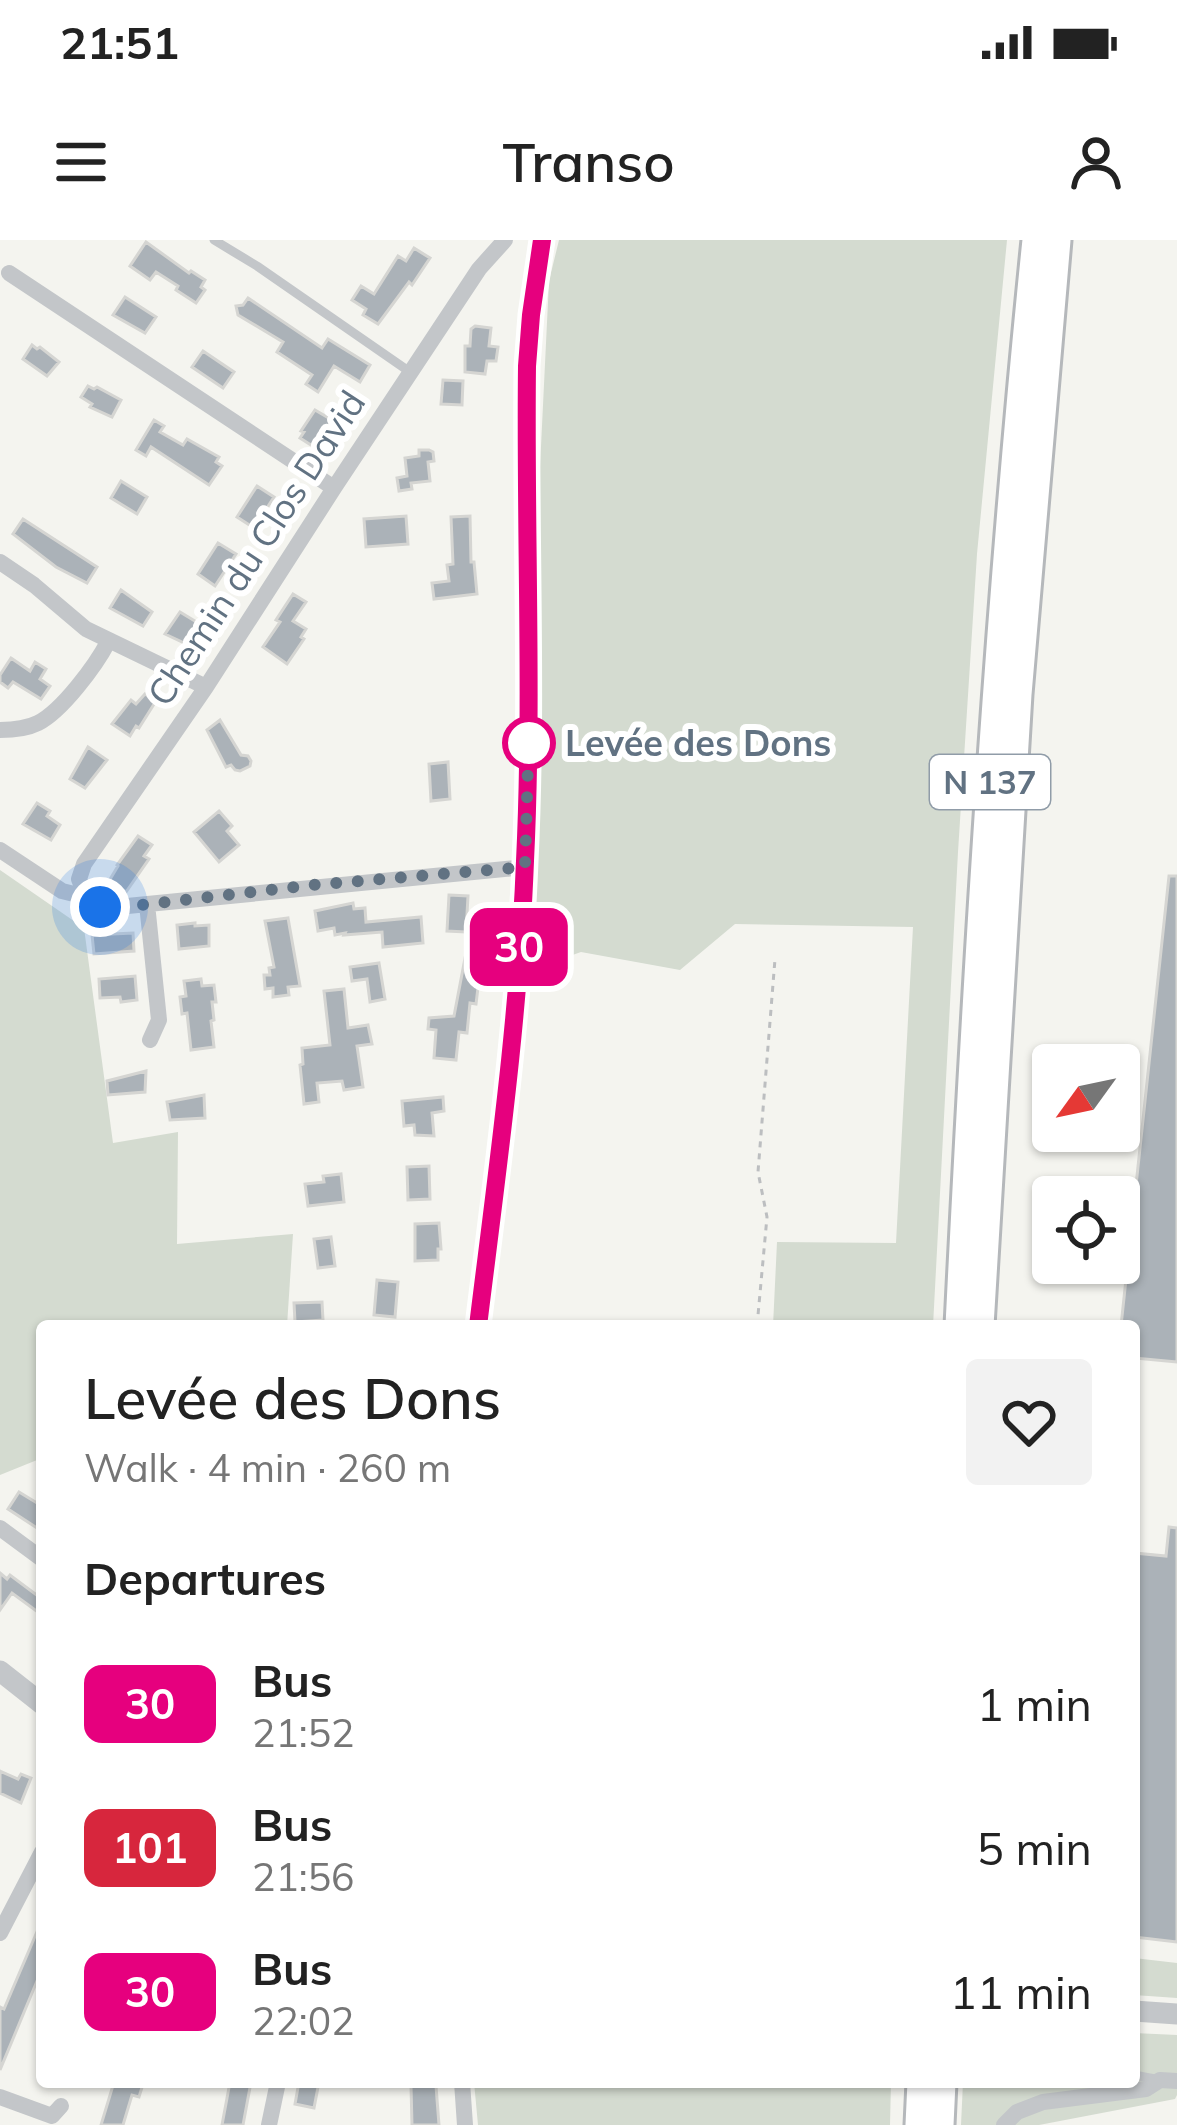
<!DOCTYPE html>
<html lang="en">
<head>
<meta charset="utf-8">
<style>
  :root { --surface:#fff; --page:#f2f2f2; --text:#222; --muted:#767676 }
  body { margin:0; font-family:Mulish,sans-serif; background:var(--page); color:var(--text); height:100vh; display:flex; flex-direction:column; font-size:45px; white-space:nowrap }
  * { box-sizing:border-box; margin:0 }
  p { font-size:39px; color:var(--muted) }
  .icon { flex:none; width:66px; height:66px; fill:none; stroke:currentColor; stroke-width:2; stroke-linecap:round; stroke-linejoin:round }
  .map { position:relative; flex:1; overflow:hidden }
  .details { position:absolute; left:36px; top:1080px; width:1104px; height:768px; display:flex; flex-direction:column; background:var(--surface); border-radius:12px; box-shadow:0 3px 9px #0004 }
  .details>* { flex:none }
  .badge { padding:0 24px; border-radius:18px; font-size:42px; line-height:78px }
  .needle { width:78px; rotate:237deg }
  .buttons { position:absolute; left:1032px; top:804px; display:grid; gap:24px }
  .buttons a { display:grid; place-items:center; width:108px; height:108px; border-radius:12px; background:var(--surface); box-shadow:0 3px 9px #0004; font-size:60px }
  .you { position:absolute; width:60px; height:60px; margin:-30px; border:9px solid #fff; border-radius:50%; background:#1a73e8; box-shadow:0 0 0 18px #1a73e833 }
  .map>.badge { position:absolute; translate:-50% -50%; box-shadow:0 0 0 6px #fff }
  h2 { padding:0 48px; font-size:45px; line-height:108px }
  .round { display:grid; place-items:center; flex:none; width:126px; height:126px; border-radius:12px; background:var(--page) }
  .summary { display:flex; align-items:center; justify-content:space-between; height:204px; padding:0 48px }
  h1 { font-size:57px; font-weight:600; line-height:90px }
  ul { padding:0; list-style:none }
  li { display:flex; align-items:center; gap:36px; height:144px; padding:0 48px }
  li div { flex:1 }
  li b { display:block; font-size:45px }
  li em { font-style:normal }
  li .badge { min-width:132px; font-weight:700; text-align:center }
  .status { display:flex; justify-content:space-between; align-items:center; height:84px; padding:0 60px; background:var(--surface); direction:ltr }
  .status svg { height:33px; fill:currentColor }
  header { display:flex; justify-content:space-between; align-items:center; height:156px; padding:0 48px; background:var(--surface); font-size:54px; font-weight:600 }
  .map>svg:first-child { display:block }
  .green { fill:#d4dbd0 }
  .building { fill:#abb2b8; stroke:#d5d5d2; stroke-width:3 }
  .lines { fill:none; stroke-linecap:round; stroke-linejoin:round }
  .trunk-casing { stroke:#b5b8bb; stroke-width:33 }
  .path { stroke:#bcbec0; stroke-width:3; stroke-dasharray:6 6; stroke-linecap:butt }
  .service { stroke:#c3c6c9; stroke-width:9 }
  .minor { stroke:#c3c6c9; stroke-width:16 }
  .tertiary { stroke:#c3c6c9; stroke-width:21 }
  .trunk { stroke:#fff; stroke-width:27 }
  .line-casing { stroke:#fff; stroke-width:27 }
  .line { stroke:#e6007e; stroke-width:18 }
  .walk { stroke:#617282; stroke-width:12; stroke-dasharray:0 21.6 }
  .stop-dot { fill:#fff; stroke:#e6007e; stroke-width:6 }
  .labels { text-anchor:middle; stroke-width:12; stroke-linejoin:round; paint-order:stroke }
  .shield { fill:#fff; stroke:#909ca8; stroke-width:3 }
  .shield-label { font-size:33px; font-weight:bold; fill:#617282 }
  .street-label { font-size:36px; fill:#617282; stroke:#fff }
  .stop-label { font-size:36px; font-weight:bold; fill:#617282; stroke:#fff; text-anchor:start }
</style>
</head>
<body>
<div class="status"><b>21:51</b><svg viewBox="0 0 49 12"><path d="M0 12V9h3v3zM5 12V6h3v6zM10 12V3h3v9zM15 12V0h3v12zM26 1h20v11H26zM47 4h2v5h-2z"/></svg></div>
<header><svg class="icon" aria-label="menu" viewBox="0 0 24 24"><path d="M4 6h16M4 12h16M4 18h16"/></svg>Transo<svg class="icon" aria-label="person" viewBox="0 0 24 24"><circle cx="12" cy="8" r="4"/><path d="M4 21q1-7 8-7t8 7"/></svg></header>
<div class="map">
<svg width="1177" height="1885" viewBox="0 0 1177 1885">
  <rect width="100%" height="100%" fill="#f4f4ef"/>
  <!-- green -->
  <path class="green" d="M559,0h448l-30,314 -19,298 -25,474h-160l4,-84 119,1 17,-316 -178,-3 -55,46 -99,-18 -48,17 -2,-90 4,-76 5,-336 9,-186z
    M0,630l84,58 29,215 65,-11 -1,112 116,-10 -6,92h-245v132l-42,17z
    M1134,1718l43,5v35l-43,-3z
    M1134,1793l43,2v60l-2,4 -136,26h-78l2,-43h171z
    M474,1842h417l-1,43h-412z"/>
  <!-- building -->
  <path class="building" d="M146,2l43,31 2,-2 14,9 -4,7 4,3 -9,13 -20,-13 2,-4 -22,-14 -6,8 -20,-14z
    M414,8l16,10 -18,27 -3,-3 -31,42 -15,-9 3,-6 -14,-9 9,-14 13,8 24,-38 8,5z
    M125,57l31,20 -11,16 -32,-18z
    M248,58l74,50 6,-9 42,26 -10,17 -26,-16 -16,26 -12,-8 6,-9 -35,-23 6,-10 -45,-27 -2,-9 7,-1z
    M475,86l16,2 -2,18 9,1 -2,14h-9l-2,13 -20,-2v-26h5l1,-17z
    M32,105l5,4 3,-2 19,15 -12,14 -24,-17z
    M203,111l31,21 -11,16 -31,-21z
    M443,140l20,1 -1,24 -21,-1z
    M88,146l6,3 3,-2 24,13 -9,17 -22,-10 2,-3 -11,-7z
    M315,170l17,10 -18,27 -14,-9 4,-6 -3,-1z
    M154,180l10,6 -4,6 23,13 4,-6 32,18 -3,5 6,4 -13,19 -58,-38 -5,9 -10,-6z
    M419,210h10l4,2 1,9 -6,1 2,19 -19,2 1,6 -13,2 -2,-13 10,-2 -2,-18 14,-2z
    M121,241l26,16 -10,17 -26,-16z
    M257,246l17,11 -20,31 -17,-11z
    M406,276l2,28 -42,3 -2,-28z
    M470,276l1,46h3l3,32 -43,5 -2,-16 17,-2 -2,-16 6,-1 -2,-47z
    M23,279l74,48 -10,16 -31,-16 -43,-33z
    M218,303l18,11 -21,32 -17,-12z
    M121,350l31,22 -9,14 -33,-18z
    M293,354l13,8 -13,19 13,8 -5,8 3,2 -17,25 -24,-17 17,-25 -4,-2z
    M180,372l28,17 -13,19 -30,-14z
    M11,418l19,13 5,-9 11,7 -6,10 10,7 -9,13 -28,-17 -5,6 -8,-6v-7z
    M145,454l11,7 -17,27 -3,-2 -6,10 -18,-12 19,-24 5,4z
    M220,480l21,35 7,1 3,5 -1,5 -10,5 -5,-1 -4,-5 -5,2 -19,-37z
    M88,507l19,13 -22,28 -15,-9z
    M448,522l2,37 -19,2 -2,-37z
    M37,563l13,8 -3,5 13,9 -9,15 -28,-16z
    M219,571l13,15 -5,5 12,14 -20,17 -25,-30z
    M138,596l14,9 -8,11 5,3 -23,33 -17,-11 9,-15 -1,-1z
    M1169,636h8v486l-43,-4v-32h-13z
    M449,655l19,1 -2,36 -19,-1z
    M353,663l1,6 11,-1 1,14 55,-5 2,26 -40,4 -1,-15 -38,3 1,-2 -10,2 -1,-7 -16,3 -3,-20z
    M288,678l12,68 -12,1 1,8 -16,2v-9l-8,1 -1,-14h6l-1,-7 5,-1 -9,-46z
    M195,683v3l14,-1v21l-30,3 -2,-24z
    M133,693l1,18 -40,3 -2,-19z
    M466,713l16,2 -6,49 -6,-1 -3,30 -8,-1 -3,28 -22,-2 2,-28 -8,-1 1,-11 25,-2z
    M379,723l6,36 -15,3 -3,-23 -15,2 -2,-14z
    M135,736l2,24 -16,2 -1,-5 -20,1 -1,-19z
    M201,739l1,7 12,-1 2,17h-4l2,18 -3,1 3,26 -23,3 -4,-37 -5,1 -2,-17 6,-1 -2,-15z
    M344,749l4,39 20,-3 4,19 -15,2 6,41 -19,3 -2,-9 -25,2 2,19 -15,2 -4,-39 3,-1 -1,-16 28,-3 -6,-54z
    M146,831l-1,21 -37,3 -1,-14z
    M204,855l1,23 -35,2 -3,-18z
    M443,857l1,14 -12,2 2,23 -19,-1 -1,-10 -10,1 -2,-25z
    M429,926l1,33 -22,1 -1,-33z
    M341,934l3,28 -36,4 -3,-22 19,-2 -1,-6z
    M439,983l2,26h-3v11l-23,1v-37z
    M331,997l4,29 -17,2 -4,-29z
    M377,1040l21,2 -3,35 -21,-2z
    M322,1062l1,18 -28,2 -1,-19z
    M19,1252l23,14v14l-5,8 -29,-19z
    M1169,1287l8,1v414l-43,-5v-384l32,3z
    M0,1333l7,6 3,-4 32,24v16l-30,-22 -12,17z
    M0,1531l18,8 3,-5 10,4 -10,25 -21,-10z
    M42,1680v49l-42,101v-63l4,2z
    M114,1842l29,2 -4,13 -7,-2 -9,30h-22z
    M230,1842h21l-8,43h-21z
    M299,1842h20l-5,26 -19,-4z
    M411,1846h25l3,39h-27z"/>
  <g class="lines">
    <defs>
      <path id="trunk" d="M959,1086c18,-363 40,-725 77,-1086
        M980,1086l38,-632 39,-454
        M919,1885l2,-43
        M940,1885l2,-43"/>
    </defs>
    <!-- trunk casing -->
    <use href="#trunk" class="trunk-casing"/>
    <!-- path -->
    <path class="path" d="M757,1086l10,-109 -9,-45 17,-213"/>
    <!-- service -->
    <path class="service" d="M214,0l43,26 153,106
      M1134,1835l21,4"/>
    <!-- minor -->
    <path class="minor" d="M9,33l325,215
      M0,322l34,23 52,44 120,58
      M0,490c13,0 26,-1 38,-7 24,-12 58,-58 70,-81
      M0,610l62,41 24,6 14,10 7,1 418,-41
      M86,657l-7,-18 5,-15 122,-177 128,-199 145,-219 26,-29
      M147,664l12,116 -9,20
      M478,1086c19,-155 40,-309 47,-465 8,-165 0,-330 2,-495l4,-51 11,-75
      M0,1288l42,31
      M0,1693l42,-81
      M462,1842l3,43
      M0,1857l52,19 9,-10
      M269,1885l9,-43
      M1004,1885l13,-13 26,-10 103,-13 14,-9 17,1"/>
    <!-- tertiary -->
    <path class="tertiary" d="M0,1431l42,33
      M1134,1771l43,3"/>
    <!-- trunk -->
    <use href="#trunk" class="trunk"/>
  </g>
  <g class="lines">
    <defs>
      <path id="line" d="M478,1086c19,-154 41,-309 47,-465 8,-165 0,-330 2,-495l4,-51 11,-75"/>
    </defs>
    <!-- line casing -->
    <use href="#line" class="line-casing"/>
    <!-- line -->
    <use href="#line" class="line"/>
    <!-- walk -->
    <path class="walk" d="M100,667h23l189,-22 213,-18 4,-138v14"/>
  </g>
  <!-- markers -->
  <circle class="stop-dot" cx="529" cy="503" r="24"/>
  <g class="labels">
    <!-- shield labels -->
    <rect class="shield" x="930" y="515" width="120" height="54" rx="9"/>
    <g class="shield-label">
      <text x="990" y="554">N 137</text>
    </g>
    <!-- street labels -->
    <g class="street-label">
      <text transform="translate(256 308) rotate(-57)" y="13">Chemin du Clos David</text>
    </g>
    <!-- stop labels -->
    <g class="stop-label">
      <text x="565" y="516">Levée des Dons</text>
    </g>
  </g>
</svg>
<div class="buttons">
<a><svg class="needle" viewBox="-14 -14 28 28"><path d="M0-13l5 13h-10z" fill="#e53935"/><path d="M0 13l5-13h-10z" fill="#767676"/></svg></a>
<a><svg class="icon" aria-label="locate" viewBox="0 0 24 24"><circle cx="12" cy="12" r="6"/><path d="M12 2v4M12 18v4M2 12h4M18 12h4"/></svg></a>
</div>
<div class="you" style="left:100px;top:667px"></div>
<b class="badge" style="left:519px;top:707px;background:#e6007e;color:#fff">30</b>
<section class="details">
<div class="summary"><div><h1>Levée des Dons</h1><p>Walk · 4 min · 260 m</p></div><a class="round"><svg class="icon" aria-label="heart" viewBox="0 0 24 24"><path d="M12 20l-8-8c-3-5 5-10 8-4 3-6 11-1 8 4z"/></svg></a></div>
<h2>Departures</h2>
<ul>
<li><span class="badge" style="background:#e6007e;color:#fff">30</span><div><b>Bus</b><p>21:52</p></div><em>1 min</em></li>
<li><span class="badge" style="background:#d7263d;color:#fff">101</span><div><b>Bus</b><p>21:56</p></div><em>5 min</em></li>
<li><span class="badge" style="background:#e6007e;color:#fff">30</span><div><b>Bus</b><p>22:02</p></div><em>11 min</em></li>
</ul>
</section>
</div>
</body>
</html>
